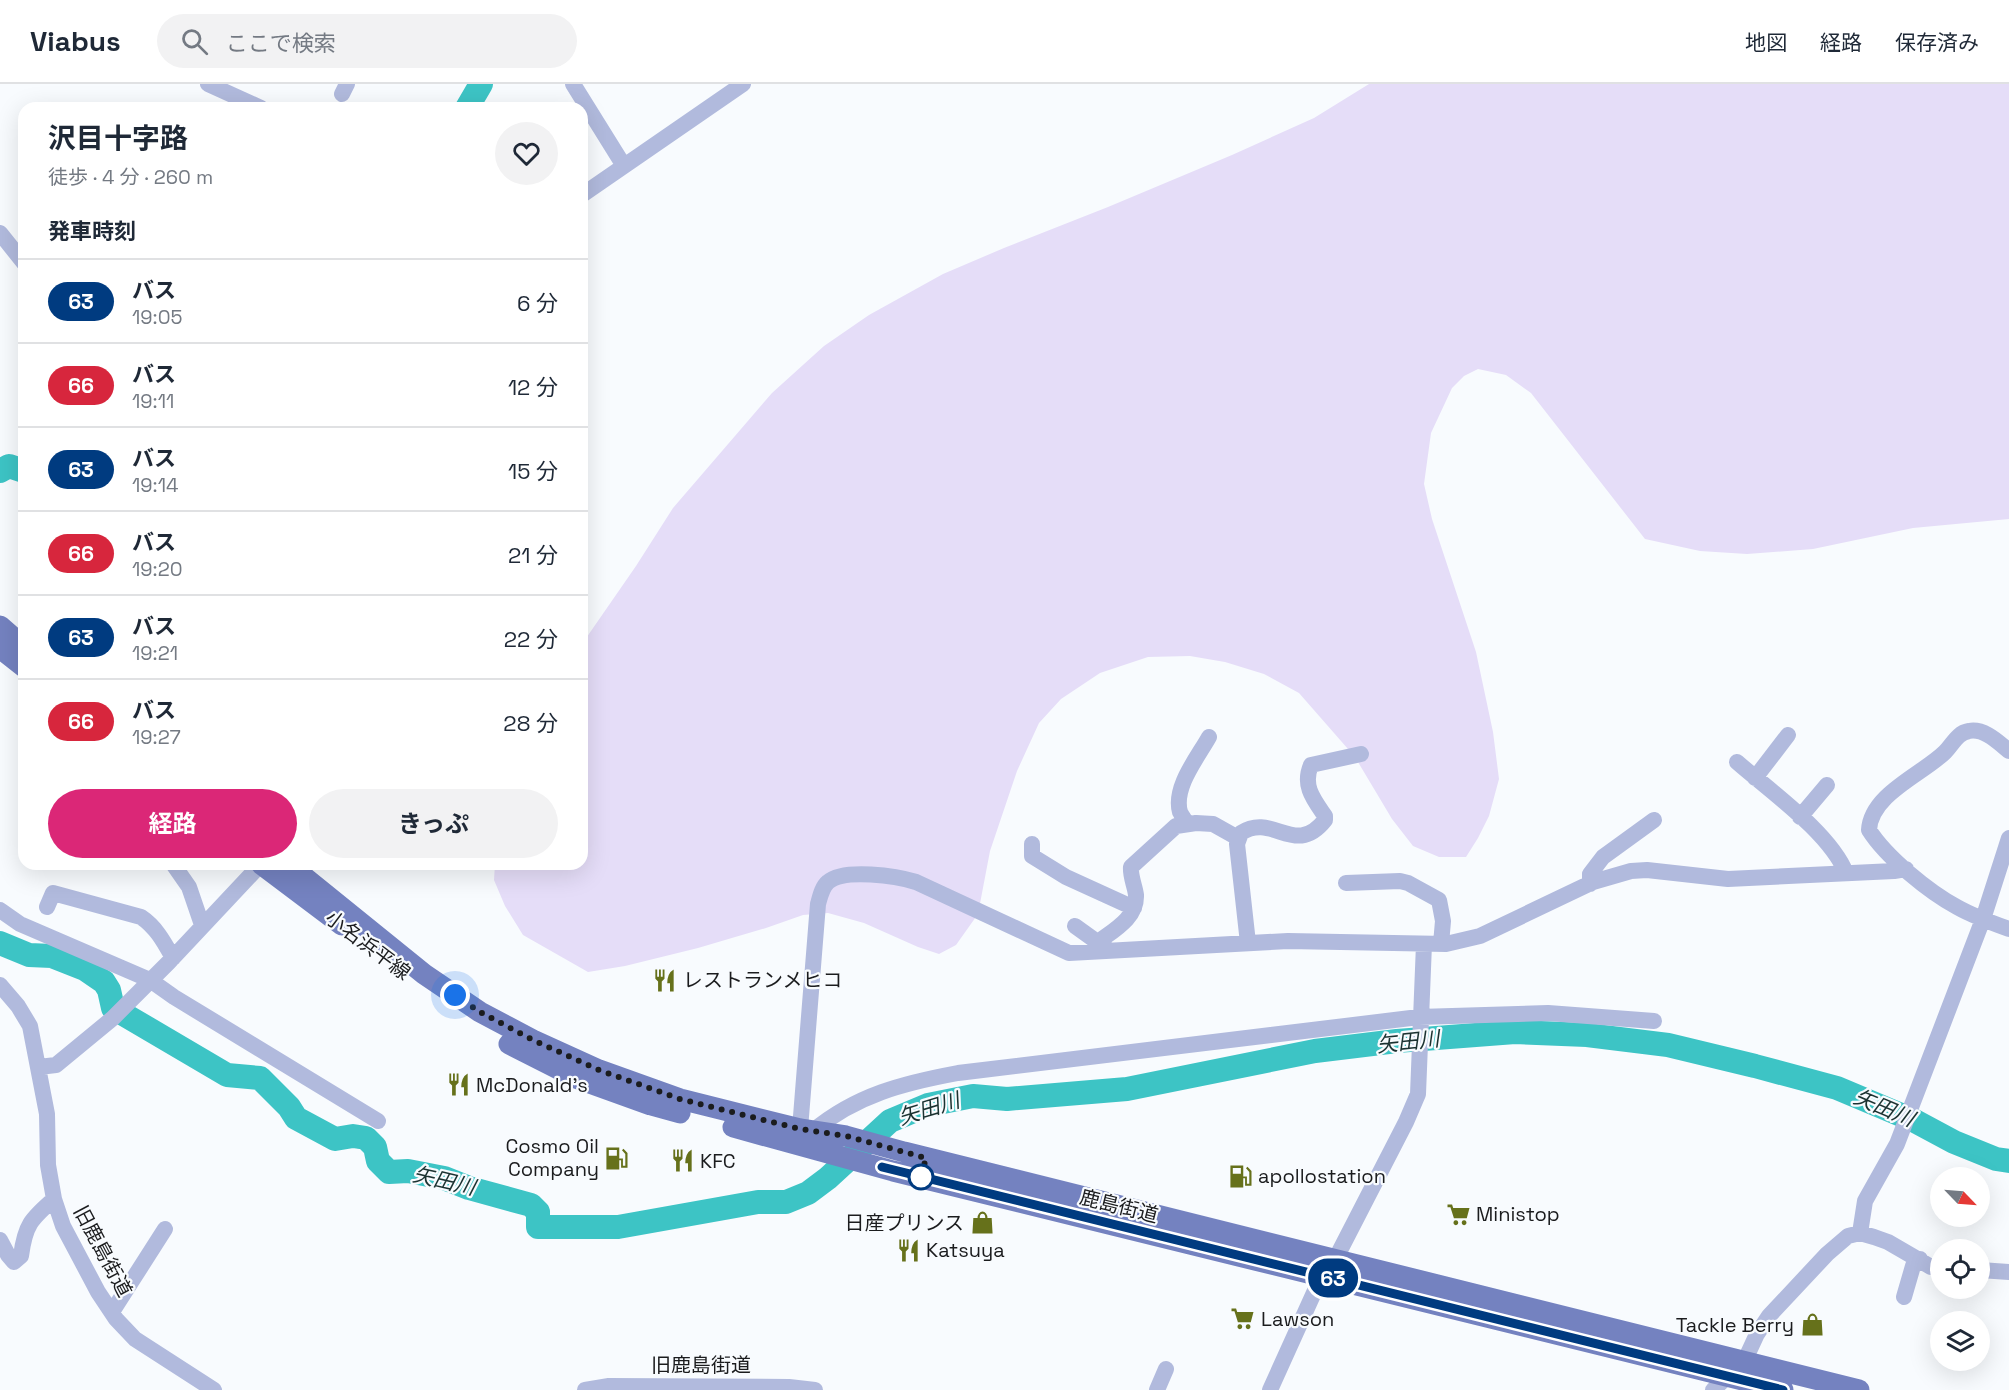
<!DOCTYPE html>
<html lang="ja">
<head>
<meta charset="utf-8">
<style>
  :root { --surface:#fff; --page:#f2f2f3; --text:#1f2937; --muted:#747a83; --line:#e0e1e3; --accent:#db2777 }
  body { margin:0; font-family:"Space Grotesk","Noto Sans JP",sans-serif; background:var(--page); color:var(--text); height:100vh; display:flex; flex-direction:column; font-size:22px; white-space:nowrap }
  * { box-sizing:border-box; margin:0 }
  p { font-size:20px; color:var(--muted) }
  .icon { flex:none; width:33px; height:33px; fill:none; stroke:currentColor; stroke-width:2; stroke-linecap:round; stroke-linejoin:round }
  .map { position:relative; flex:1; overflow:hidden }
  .side { position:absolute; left:18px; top:18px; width:570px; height:768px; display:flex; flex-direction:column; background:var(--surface); border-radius:18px; box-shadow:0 6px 24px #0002 }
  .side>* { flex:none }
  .badge { padding:0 12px; border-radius:20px; font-size:21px; line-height:39px }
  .needle { width:39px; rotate:115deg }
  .buttons { position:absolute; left:1930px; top:1083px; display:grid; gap:12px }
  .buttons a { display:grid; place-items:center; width:60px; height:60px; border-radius:50%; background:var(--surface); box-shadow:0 6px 24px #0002; font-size:30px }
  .you { position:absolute; width:30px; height:30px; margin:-15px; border:4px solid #fff; border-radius:50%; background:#1a73e8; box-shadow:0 0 0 9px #1a73e833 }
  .map>.badge { position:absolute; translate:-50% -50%; box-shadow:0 0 0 3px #fff }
  h2 { padding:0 30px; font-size:22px; line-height:54px }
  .round { display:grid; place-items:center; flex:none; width:63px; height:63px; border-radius:32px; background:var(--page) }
  .overview { display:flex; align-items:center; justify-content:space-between; height:102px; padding:0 30px }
  h1 { font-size:28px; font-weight:700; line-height:45px }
  .button { display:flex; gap:12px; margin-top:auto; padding:12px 30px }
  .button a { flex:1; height:69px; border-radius:36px; background:var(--accent); color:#fff; font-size:24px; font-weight:700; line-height:69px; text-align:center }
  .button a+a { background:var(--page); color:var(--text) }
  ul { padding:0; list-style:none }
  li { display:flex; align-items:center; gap:18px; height:84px; padding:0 30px; border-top:2px solid var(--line) }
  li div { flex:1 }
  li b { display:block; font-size:22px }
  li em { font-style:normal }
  li .badge { min-width:66px; font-weight:700; text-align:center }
  header { display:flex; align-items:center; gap:36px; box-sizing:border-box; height:84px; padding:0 30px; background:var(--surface); border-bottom:2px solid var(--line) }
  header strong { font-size:28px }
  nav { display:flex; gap:33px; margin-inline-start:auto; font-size:21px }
  .search { width:420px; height:54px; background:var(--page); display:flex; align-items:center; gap:15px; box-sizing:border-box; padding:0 21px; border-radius:33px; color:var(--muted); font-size:22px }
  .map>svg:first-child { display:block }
  .green { fill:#e5ddf8 }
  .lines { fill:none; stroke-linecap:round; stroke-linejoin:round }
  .river { stroke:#3dc4c5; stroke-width:24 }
  .minor { stroke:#b1badd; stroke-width:16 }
  .major { stroke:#7482c0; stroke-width:21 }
  .line-casing { stroke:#fff; stroke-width:14 }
  .line { stroke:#003b80; stroke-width:9 }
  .walk { stroke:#1b1c1e; stroke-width:6; stroke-dasharray:0 10.8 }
  .stop-dot { fill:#fff; stroke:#003b80; stroke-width:3 }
  .labels { text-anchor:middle; stroke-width:4.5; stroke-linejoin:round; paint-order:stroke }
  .street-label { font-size:20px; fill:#1b1c1e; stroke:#f8fbfe }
  .poi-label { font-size:20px; fill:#1b1c1e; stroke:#f8fbfe; text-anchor:start }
  .water-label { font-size:21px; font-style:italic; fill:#1b3231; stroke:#f8fbfe }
</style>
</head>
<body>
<header>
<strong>Viabus</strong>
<div class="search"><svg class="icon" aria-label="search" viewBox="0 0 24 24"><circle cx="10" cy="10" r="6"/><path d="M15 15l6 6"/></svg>ここで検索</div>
<nav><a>地図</a><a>経路</a><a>保存済み</a></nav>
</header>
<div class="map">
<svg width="2009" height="1306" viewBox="0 0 2009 1306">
  <rect width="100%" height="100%" fill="#f8fbfe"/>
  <!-- green -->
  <path class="green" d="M1369,0h640v435l-96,9 -100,21 -66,5 -47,-3 -55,-12 -114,-146 -25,-18 -28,-6 -14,7 -12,12 -21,45 -7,51 8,35 44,133 17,80 6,47 -10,37 -11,22 -12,19h-27l-26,-11 -21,-27 -37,-62 -56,-64 -35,-19 -39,-12 -35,-6 -42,1 -48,16 -39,26 -22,24 -22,48 -27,80 -12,63 -22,31 -17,9 -21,-7 -54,-24 -36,-10 -25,2 -37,13 -68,20 -73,18 -37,6 -65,-37 -18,-29 -11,-26 1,-16h87v-220l54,-78 37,-58 99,-115 52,-47 45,-31 74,-41 61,-26 104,-41 124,-52 82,-37z"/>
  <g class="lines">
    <!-- river -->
    <path class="river" d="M467,24l14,-24
      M0,387l9,-5 15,5
      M0,859l29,12 23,1 33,13 19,13 5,8 4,18 114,67 33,3 29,29 7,11 39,21 18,-3 13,2 9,9 3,14 11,11 19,-1 36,7 25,10 62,17 7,7v15h80l140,-25h28l22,-9 20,-15 62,-57 38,-16 45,-9 34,3 120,-10 188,-38 82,-10 118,-9 72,3 81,10 87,21 82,22 76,32 41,22 42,17 13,2"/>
    <!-- minor -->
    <path class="minor" d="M208,0l53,24
      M573,0l51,82
      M342,10l5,-10
      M582,111l161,-111
      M0,149l24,30
      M2009,667c-11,-9 -25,-23 -40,-20 -12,2 -16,13 -24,21 -22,22 -74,42 -76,78 17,27 60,62 88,77 16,9 35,16 52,22
      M1737,678c33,29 93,71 109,111
      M1755,694l33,-43
      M1800,733l27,-32
      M1187,740c-2,-4 -5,-8 -7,-12 -7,-25 18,-55 29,-75
      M1032,760v12l34,21 68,31
      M173,780l16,23 13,38
      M1346,799l54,-2 8,2 31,17 4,21 -2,23
      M1590,800v-10l13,-17 51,-37
      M47,823l6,-14 88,24c15,10 23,25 32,41
      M0,826l20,14 130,56 24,17 204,124
      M1075,842l32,23
      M1098,858c16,-12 39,-24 38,-47 -1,-9 -6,-19 -5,-28l45,-41 20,-3 17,1 25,14
      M1248,859l-11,-99 4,-11c32,-21 54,25 84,-13v-4c-11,-16 -23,-30 -14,-51l50,-11
      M0,901l18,21 12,20 17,88 1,51 6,34 9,27 35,66 18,27 19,20 79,51
      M39,983l17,-2 57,-47 56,-56 92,-98
      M800,1045l18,-225c2,-7 4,-17 10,-22 16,-14 69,-6 88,0l153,71 219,-12 158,3 34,-8 113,-54 38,-11 16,-1 81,9 166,-8 12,-2
      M813,1047c43,-36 91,-48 145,-58l461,-56 129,-4 106,8
      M1860,1149l5,-32 32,-57 86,-225 26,-81
      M0,1156l8,15 6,7 7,-6c4,-31 10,-37 33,-57
      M1335,1176l71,-138 12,-28 6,-150
      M1980,1186l29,2
      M1904,1213l9,-31 7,-7
      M112,1228l53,-83
      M585,1306l24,-4 180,1 26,3
      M1157,1306l9,-21
      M1270,1306l52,-115
      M1713,1306l32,-30 12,-26 12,-18 58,-62 21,-18 12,-3 14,4 14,5 43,25h10"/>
    <!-- major -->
    <path class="major" d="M0,542l24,21
      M0,564l24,19
      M261,780l81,61
      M288,780l136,110 56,38 53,28 66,30 81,29 120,30 46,7 58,16 955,238
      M509,960l67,34 75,27 29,8
      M733,1043l160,44 890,219"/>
  </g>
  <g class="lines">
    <defs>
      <path id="line" d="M882,1083l901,223"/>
    </defs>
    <!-- line casing -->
    <use href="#line" class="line-casing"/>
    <!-- line -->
    <use href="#line" class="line"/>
    <!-- walk -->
    <path class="walk" d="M455,911l25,17 53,28 66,30 81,29 120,30 46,7 80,22 -5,19"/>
  </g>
  <!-- icons -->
  <defs>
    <symbol id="restaurant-bare" viewBox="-9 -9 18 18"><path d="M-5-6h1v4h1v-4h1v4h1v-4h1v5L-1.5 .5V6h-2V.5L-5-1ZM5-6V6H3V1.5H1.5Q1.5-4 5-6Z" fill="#66711b" stroke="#f8fbfe" stroke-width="2.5" paint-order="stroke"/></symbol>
    <symbol id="fuel-bare" viewBox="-9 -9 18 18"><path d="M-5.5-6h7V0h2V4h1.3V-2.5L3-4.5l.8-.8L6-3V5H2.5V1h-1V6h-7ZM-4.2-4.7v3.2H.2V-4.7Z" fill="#66711b" stroke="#f8fbfe" stroke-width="2.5" paint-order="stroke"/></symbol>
    <symbol id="supermarket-bare" viewBox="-9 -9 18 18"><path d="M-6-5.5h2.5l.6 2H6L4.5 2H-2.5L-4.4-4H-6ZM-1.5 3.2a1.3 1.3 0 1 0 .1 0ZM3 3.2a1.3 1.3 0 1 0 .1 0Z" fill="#66711b" stroke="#f8fbfe" stroke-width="2.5" paint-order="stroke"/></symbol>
    <symbol id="shop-bare" viewBox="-9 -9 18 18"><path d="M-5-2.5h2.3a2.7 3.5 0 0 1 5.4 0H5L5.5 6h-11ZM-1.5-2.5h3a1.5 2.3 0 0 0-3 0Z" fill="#66711b" stroke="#f8fbfe" stroke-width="2.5" paint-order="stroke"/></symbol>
  </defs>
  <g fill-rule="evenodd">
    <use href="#restaurant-bare" x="648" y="880" width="33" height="33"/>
    <use href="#restaurant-bare" x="442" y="984" width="33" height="33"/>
    <use href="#fuel-bare" x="600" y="1058" width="33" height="33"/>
    <use href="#restaurant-bare" x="666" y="1060" width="33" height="33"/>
    <use href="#fuel-bare" x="1224" y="1076" width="33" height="33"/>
    <use href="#supermarket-bare" x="1442" y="1114" width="33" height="33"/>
    <use href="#shop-bare" x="966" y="1122" width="33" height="33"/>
    <use href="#restaurant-bare" x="892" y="1150" width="33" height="33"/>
    <use href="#supermarket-bare" x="1226" y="1218" width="33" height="33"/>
    <use href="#shop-bare" x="1796" y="1224" width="33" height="33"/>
  </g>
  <!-- markers -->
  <circle class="stop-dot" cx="921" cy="1093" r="12"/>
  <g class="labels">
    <!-- street labels -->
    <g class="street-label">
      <text transform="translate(368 861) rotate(37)" y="7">小名浜平線</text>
      <text transform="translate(1119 1122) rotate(14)" y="7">鹿島街道</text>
      <text transform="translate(103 1167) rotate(62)" y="7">旧鹿島街道</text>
      <text x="701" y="1288">旧鹿島街道</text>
    </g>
    <!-- poi labels -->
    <g class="poi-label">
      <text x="683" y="903">レストランメヒコ</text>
      <text x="476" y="1008">McDonald's</text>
      <text x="599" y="1069" text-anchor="end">Cosmo Oil<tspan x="599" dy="23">Company</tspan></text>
      <text x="700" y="1084">KFC</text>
      <text x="1258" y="1099">apollostation</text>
      <text x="1476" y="1137">Ministop</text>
      <text x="964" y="1146" text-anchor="end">日産プリンス</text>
      <text x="926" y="1173">Katsuya</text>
      <text x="1261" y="1242">Lawson</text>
      <text x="1794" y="1248" text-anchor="end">Tackle Berry</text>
    </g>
    <!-- water labels -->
    <g class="water-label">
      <text transform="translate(1408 958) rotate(-6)" y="7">矢田川</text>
      <text transform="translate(1884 1024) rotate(23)" y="7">矢田川</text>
      <text transform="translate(929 1025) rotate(-17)" y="7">矢田川</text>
      <text transform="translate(444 1097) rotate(13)" y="7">矢田川</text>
    </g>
  </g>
</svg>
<div class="buttons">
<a><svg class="needle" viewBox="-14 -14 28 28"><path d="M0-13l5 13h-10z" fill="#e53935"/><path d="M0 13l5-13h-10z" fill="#747a83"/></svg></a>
<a><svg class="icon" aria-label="locate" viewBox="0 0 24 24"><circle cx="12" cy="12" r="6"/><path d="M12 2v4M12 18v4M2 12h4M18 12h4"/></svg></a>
<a><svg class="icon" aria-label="layers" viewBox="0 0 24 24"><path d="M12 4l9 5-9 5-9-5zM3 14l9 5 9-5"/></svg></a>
</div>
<div class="you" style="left:455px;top:911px"></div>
<b class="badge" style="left:1333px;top:1194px;background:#003b80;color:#fff">63</b>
<section class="side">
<div class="overview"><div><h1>沢目十字路</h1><p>徒歩 · 4 分 · 260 m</p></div><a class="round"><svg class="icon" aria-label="heart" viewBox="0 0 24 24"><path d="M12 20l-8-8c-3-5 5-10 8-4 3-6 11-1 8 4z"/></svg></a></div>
<h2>発車時刻</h2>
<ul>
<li><span class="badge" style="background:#003b80;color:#fff">63</span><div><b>バス</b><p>19:05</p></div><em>6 分</em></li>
<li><span class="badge" style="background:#d7263d;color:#fff">66</span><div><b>バス</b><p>19:11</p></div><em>12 分</em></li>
<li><span class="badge" style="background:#003b80;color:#fff">63</span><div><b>バス</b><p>19:14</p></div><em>15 分</em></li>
<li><span class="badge" style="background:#d7263d;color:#fff">66</span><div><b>バス</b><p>19:20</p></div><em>21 分</em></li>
<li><span class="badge" style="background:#003b80;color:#fff">63</span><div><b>バス</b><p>19:21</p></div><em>22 分</em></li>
<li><span class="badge" style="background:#d7263d;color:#fff">66</span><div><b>バス</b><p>19:27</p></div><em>28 分</em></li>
</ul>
<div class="button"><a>経路</a><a>きっぷ</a></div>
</section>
</div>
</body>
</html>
